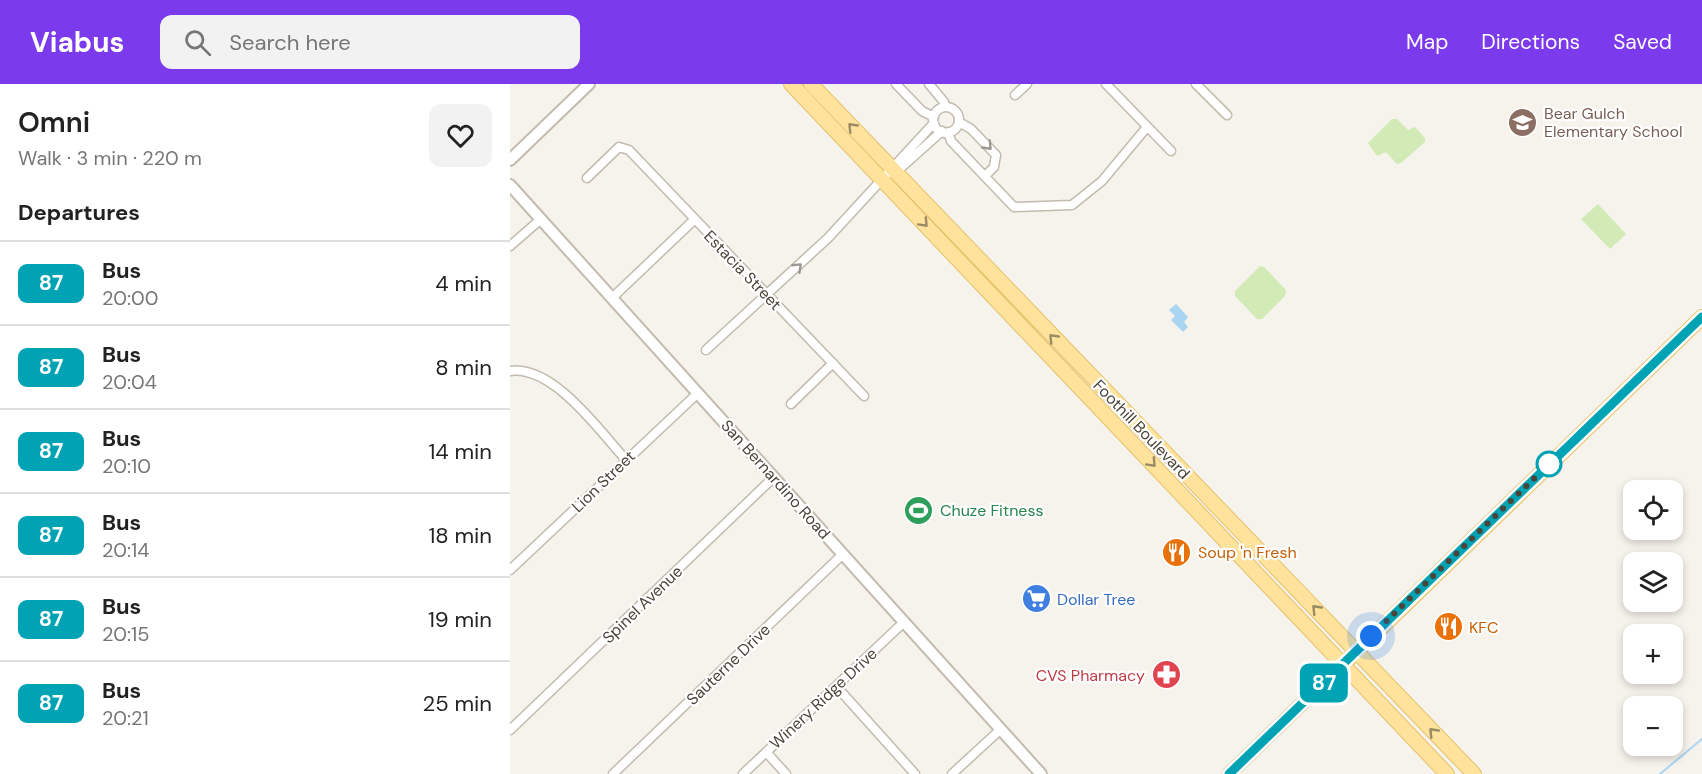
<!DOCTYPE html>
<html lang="en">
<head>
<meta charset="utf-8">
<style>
  :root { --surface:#fff; --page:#f2f2f2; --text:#222; --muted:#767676; --line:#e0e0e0; --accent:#7c3aed }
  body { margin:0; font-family:"DM Sans",sans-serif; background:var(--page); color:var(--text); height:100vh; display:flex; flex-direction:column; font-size:22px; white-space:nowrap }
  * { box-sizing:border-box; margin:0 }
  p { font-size:20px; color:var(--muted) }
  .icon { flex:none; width:33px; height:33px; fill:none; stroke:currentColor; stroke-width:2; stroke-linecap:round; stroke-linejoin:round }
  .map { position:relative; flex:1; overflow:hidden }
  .details { display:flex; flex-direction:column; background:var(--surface); width:510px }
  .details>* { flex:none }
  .badge { padding:0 12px; border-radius:9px; font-size:21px; line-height:39px }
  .tools { position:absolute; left:1113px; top:396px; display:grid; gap:12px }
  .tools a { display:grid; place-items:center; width:60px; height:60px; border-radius:12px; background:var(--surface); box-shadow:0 3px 9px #0003; font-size:30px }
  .you { position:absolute; width:30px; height:30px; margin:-15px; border:4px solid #fff; border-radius:50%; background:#1a73e8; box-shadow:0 0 0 9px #1a73e833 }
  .map>.badge { position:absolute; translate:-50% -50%; box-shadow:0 0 0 3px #fff }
  h2 { padding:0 18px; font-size:22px; line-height:54px }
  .round { display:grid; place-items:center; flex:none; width:63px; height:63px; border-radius:12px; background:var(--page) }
  .headline { display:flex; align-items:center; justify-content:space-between; height:102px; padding:0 18px }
  h1 { font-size:28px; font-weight:600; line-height:45px }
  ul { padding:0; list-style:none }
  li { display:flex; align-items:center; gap:18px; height:84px; padding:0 18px; border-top:2px solid var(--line) }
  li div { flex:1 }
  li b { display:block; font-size:22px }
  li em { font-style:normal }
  li .badge { min-width:66px; font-weight:700; text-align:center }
  header { display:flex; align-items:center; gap:36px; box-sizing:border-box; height:84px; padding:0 30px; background:var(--accent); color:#fff }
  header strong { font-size:28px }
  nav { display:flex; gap:33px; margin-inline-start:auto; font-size:21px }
  .search { width:420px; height:54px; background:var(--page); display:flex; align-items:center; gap:15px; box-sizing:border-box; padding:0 21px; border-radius:12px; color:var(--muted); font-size:22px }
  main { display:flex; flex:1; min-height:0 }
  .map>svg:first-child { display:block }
  .green { fill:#d2eab5 }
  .water { fill:#a9d4f2 }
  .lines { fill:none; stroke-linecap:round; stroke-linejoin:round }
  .stream { stroke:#a9d4f2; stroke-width:2 }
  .minor-casing { stroke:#c2bbae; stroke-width:11 }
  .tertiary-casing { stroke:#c2bbae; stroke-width:14 }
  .secondary-casing { stroke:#d6c79b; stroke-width:15 }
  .primary-casing { stroke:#e6c16a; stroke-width:16 }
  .minor { stroke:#fff; stroke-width:8 }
  .tertiary { stroke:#fff; stroke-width:10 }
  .secondary { stroke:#fff3cd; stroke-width:12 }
  .primary { stroke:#ffe39c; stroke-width:14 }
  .oneway { stroke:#9c8c66 }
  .oneway2 { stroke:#9c9892 }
  .line-casing { stroke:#fff; stroke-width:14 }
  .line { stroke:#00a3b4; stroke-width:9 }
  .walk { stroke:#4b4439; stroke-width:6; stroke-dasharray:0 10.8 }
  .stop-dot { fill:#fff; stroke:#00a3b4; stroke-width:3 }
  .labels { text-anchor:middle; stroke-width:4.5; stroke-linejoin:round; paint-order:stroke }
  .education-label { font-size:16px; fill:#785e54; stroke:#fff; text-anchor:start }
  .street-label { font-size:16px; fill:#4b4439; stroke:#fff }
  .leisure-label { font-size:16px; fill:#27864d; stroke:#fff; text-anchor:start }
  .food-label { font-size:16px; fill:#c56008; stroke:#fff; text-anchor:start }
  .shop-label { font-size:16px; fill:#366cbe; stroke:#fff; text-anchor:start }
  .health-label { font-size:16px; fill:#be3a42; stroke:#fff; text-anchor:end }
</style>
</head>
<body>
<header>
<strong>Viabus</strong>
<div class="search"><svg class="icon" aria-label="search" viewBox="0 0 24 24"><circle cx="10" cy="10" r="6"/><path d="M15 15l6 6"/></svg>Search here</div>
<nav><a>Map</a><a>Directions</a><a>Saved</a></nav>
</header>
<main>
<section class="details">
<div class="headline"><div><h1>Omni</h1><p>Walk · 3 min · 220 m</p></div><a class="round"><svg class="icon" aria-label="heart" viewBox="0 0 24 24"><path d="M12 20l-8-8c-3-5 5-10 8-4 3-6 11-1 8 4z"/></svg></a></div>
<h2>Departures</h2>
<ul>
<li><span class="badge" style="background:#00a3b4;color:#fff">87</span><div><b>Bus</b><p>20:00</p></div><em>4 min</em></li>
<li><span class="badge" style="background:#00a3b4;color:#fff">87</span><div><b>Bus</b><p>20:04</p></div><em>8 min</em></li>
<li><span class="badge" style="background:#00a3b4;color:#fff">87</span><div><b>Bus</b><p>20:10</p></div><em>14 min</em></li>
<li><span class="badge" style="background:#00a3b4;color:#fff">87</span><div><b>Bus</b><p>20:14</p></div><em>18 min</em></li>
<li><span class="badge" style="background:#00a3b4;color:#fff">87</span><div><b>Bus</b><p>20:15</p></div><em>19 min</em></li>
<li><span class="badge" style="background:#00a3b4;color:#fff">87</span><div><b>Bus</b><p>20:21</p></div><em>25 min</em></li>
</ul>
</section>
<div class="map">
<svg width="1192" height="690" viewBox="0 0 1192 690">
  <rect width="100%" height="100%" fill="#f6f3ec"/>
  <!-- green -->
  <path class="green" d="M882,35h5l11,11 7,-3 10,11v4l-24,21 -4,1 -11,-12 -9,4 -9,-13z
    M1088,120l28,30 -16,15 -29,-30z
    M750,182l4,1 22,23 -1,6 -23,23h-5l-22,-23v-5z"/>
  <!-- water -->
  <path class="water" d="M666,220l12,13 -4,5 4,5 -5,5 -12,-12 4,-4 -6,-6z"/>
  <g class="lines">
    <!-- stream -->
    <path class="stream" d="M1150,690l42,-35"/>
    <defs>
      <path id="minor" d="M386,0l26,27 12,6
        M419,0l15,18 1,5
        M596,0l65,67
        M686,0l31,31
        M505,11l12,-11
        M423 36a13 13 0 1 1 26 0a13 13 0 1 1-26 0Z
        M449,38l12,7 25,26 -2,12 -9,9
        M438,48l3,9 63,66 58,-2 30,-24 45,-54
        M384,90l48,-43
        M77,94l32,-31 10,3 235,246
        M0,162l31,-27
        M102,214l83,-79
        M196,266l122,-112 106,-115
        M0,287c43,-6 90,60 115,88
        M281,320l42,-41
        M0,486l188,-177
        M326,602l79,88
        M0,646l264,-253
        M256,668l20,22
        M103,690l230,-220
        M233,690l161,-152
        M442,690l49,-45"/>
      <path id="tertiary" d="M0,76l79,-76
        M0,101l531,589"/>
      <path id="secondary" d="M719,690l114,-110"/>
      <path id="primary" d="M281,0l656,690
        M301,0l663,690
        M840,574l352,-341"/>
    </defs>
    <!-- minor casing -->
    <use href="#minor" class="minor-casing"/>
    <!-- tertiary casing -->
    <use href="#tertiary" class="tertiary-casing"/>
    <!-- secondary casing -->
    <use href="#secondary" class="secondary-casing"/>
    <!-- primary casing -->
    <use href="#primary" class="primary-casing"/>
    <!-- minor -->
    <use href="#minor" class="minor"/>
    <!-- tertiary -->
    <use href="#tertiary" class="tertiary"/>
    <!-- secondary -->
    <use href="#secondary" class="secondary"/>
    <!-- primary -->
    <use href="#primary" class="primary"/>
  </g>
  <!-- one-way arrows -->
  <defs><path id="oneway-chevron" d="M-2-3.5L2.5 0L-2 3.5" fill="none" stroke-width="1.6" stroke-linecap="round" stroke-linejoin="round" transform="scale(1.5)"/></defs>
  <g class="oneway">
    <use href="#oneway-chevron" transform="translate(342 43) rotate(-134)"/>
    <use href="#oneway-chevron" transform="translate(414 139) rotate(47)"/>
    <use href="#oneway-chevron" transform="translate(543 254) rotate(-134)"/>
    <use href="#oneway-chevron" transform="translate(642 379) rotate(47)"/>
    <use href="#oneway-chevron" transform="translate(806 525) rotate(-134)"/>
    <use href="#oneway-chevron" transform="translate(923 648) rotate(-134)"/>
  </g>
  <g class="oneway2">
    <use href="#oneway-chevron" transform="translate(478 62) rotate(46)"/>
    <use href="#oneway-chevron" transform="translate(288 183) rotate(-44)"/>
  </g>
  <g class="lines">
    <defs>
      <path id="line" d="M719,690l473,-457"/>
    </defs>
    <!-- line casing -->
    <use href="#line" class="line-casing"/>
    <!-- line -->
    <use href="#line" class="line"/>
    <!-- walk -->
    <path class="walk" d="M861,552l178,-172"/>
  </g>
  <!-- icons -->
  <defs>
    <symbol id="school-disc" viewBox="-11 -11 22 22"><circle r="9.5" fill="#8d6e63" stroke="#fff"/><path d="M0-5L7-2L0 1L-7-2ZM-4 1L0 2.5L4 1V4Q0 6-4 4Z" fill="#fff"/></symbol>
    <symbol id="stadium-disc" viewBox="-11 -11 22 22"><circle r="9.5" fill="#2e9e5b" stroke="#fff"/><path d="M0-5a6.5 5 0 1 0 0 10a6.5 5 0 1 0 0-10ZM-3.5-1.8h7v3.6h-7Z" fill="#fff"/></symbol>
    <symbol id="restaurant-disc" viewBox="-11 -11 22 22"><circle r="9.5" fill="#e8710a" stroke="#fff"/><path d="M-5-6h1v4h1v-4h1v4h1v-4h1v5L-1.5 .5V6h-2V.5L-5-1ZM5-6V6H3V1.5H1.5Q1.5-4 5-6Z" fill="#fff"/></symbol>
    <symbol id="supermarket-disc" viewBox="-11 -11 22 22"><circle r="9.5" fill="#3f7fe0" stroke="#fff"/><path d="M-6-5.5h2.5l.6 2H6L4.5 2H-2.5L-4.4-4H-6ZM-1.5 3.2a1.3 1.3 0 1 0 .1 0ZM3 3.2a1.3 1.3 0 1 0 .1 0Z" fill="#fff"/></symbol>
    <symbol id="pharmacy-disc" viewBox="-11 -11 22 22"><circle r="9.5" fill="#e0444e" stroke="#fff"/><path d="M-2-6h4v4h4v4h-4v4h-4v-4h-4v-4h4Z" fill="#fff"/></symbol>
  </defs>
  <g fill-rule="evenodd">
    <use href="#school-disc" x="996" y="22" width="33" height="33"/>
    <use href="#stadium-disc" x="392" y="410" width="33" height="33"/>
    <use href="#restaurant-disc" x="650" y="452" width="33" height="33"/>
    <use href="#supermarket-disc" x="510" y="498" width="33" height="33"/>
    <use href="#restaurant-disc" x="922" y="526" width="33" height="33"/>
    <use href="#pharmacy-disc" x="640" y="574" width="33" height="33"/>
  </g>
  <!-- markers -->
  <circle class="stop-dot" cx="1039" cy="380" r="12"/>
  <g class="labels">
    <!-- education labels -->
    <g class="education-label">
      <text x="1034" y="35">Bear Gulch<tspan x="1034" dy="18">Elementary School</tspan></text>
    </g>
    <!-- street labels -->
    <g class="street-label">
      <text transform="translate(233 186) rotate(46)" y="6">Estacia Street</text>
      <text transform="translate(632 345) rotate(46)" y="6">Foothill Boulevard</text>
      <text transform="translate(266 395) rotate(48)" y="6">San Bernardino Road</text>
      <text transform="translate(93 397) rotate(-44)" y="6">Lion Street</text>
      <text transform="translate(132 520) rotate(-44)" y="6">Spinel Avenue</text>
      <text transform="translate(218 580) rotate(-44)" y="6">Sauterne Drive</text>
      <text transform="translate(313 614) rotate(-43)" y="6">Winery Ridge Drive</text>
    </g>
    <!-- leisure labels -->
    <g class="leisure-label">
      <text x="430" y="432">Chuze Fitness</text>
    </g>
    <!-- food labels -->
    <g class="food-label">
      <text x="688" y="474">Soup 'n Fresh</text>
      <text x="959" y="549">KFC</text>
    </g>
    <!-- shop labels -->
    <g class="shop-label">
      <text x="547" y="521">Dollar Tree</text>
    </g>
    <!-- health labels -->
    <g class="health-label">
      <text x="635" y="597">CVS Pharmacy</text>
    </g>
  </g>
</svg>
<div class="tools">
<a><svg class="icon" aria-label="locate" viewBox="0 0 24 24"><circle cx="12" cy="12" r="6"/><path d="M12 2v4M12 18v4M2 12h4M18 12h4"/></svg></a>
<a><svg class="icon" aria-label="layers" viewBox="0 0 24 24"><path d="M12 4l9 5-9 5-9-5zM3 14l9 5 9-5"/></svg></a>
<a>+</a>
<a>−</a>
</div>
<div class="you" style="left:861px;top:552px"></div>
<b class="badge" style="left:814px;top:599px;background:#00a3b4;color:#fff">87</b>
</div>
</main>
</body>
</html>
